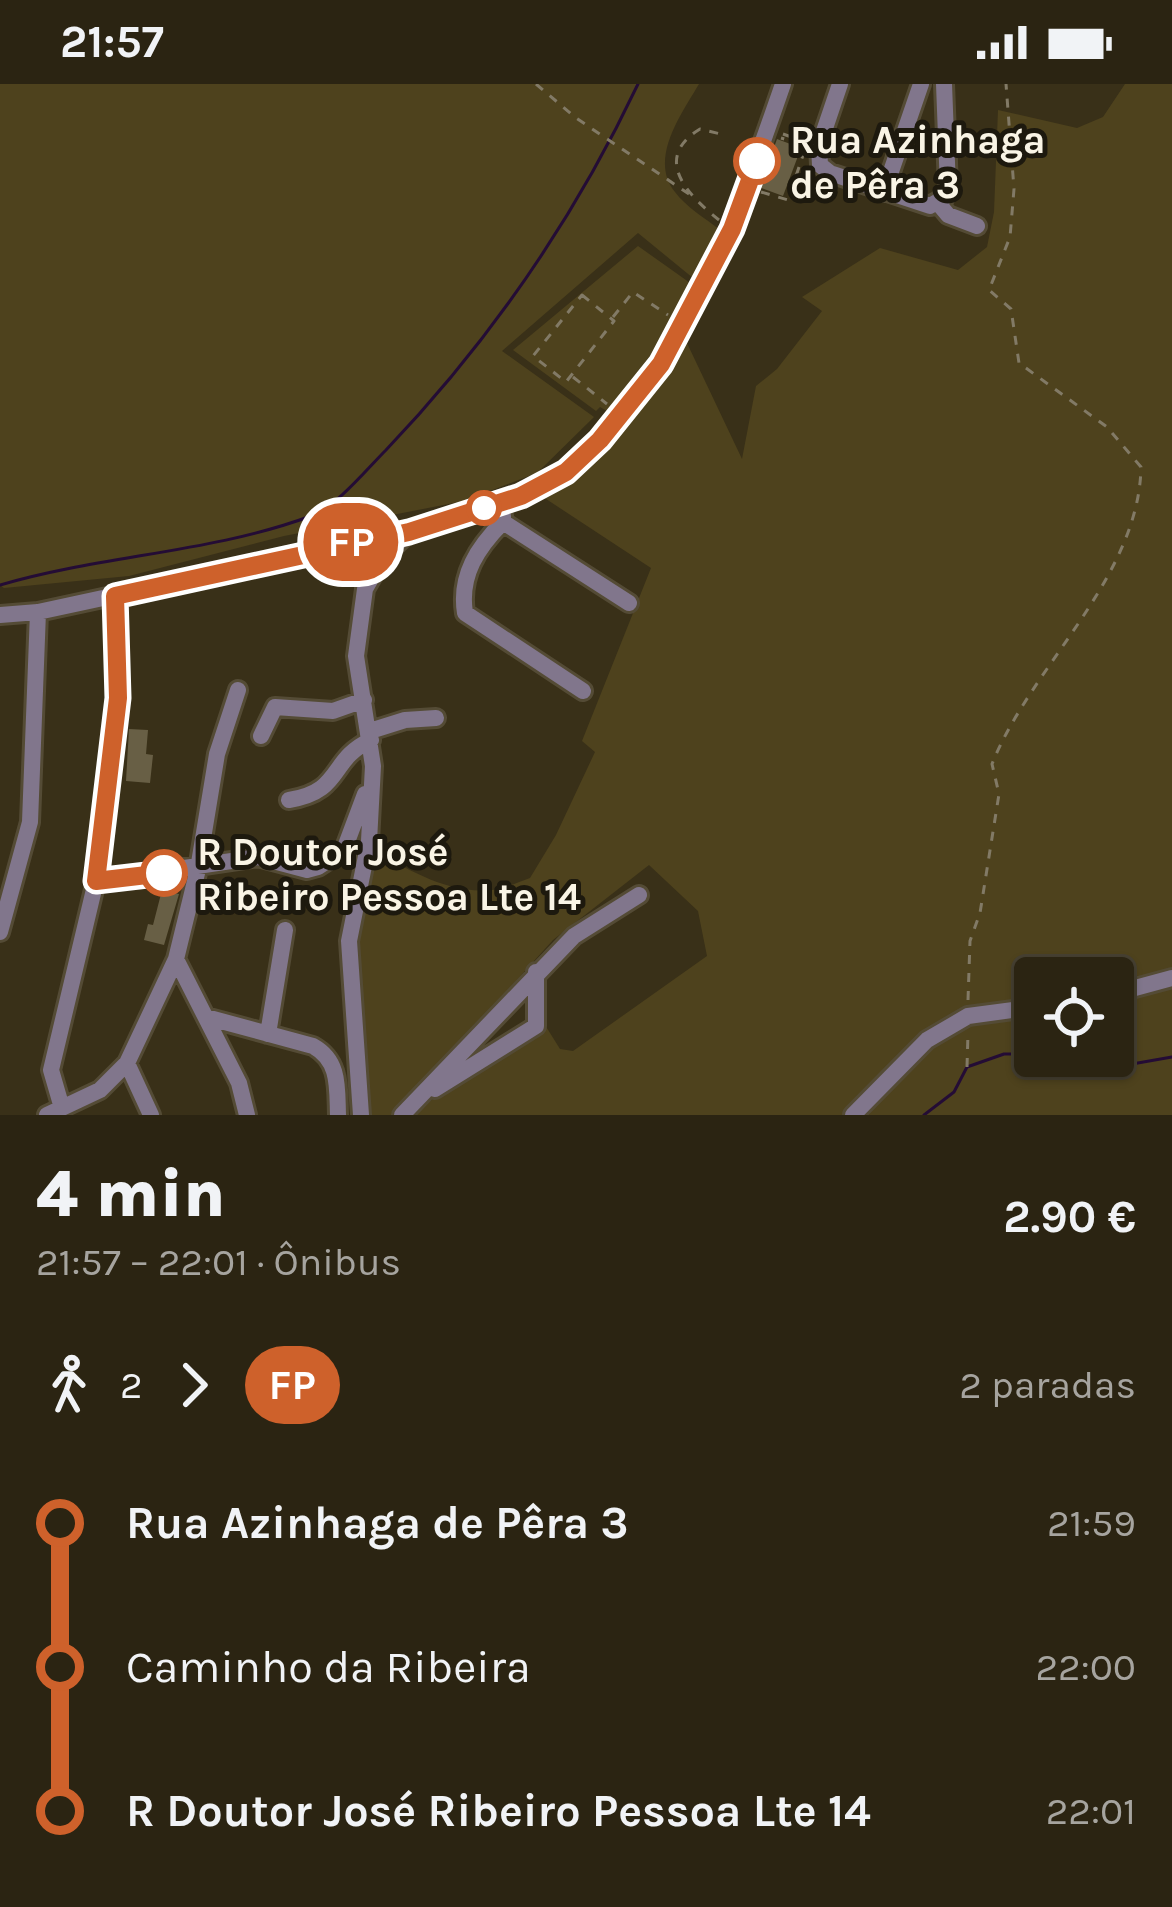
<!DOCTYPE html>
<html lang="pt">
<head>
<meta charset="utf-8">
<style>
  :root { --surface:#2b2412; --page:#373020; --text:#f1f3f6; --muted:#a6a49f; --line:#474132 }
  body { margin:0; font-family:Karla,sans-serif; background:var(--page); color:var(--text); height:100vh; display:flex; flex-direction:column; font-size:45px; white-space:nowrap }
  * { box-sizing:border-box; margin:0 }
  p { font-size:39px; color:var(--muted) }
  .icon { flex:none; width:66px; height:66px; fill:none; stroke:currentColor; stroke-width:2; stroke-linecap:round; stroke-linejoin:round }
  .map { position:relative; height:1031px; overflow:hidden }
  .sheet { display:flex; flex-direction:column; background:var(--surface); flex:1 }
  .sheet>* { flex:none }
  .badge { padding:0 24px; border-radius:39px; font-size:42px; line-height:78px }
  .fabs { position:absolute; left:1014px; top:873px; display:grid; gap:24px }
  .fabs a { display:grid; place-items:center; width:120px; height:120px; border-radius:12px; background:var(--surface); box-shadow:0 3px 9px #0004,0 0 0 3px var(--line); font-size:60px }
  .map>.badge { position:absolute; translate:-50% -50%; box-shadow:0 0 0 6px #fff }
  .legs { display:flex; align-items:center; gap:18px; height:132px; padding:0 36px; font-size:39px }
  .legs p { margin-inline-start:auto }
  .head { display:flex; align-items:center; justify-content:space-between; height:204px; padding:0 36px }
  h1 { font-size:66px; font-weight:800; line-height:90px }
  ul { padding:0 36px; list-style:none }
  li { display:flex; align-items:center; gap:42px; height:144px; font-size:45px }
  li i { display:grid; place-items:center; width:18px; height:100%; margin:0 15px; background:currentColor }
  li i::after { content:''; width:30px; height:30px; margin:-15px; border:9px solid; border-radius:50%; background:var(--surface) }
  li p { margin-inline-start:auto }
  li:first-child i { background:linear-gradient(#0000 50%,currentColor 0) }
  li:last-child i { background:linear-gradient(currentColor 50%,#0000 0) }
  .status { display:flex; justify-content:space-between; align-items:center; height:84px; padding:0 60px; background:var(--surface); direction:ltr }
  .status svg { height:33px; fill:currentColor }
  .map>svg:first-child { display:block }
  .green { fill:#4e421d; fill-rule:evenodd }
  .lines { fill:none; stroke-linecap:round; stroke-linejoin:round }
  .stream { stroke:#240c35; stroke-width:3 }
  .building { fill:#685f45 }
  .minor-casing { stroke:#544b35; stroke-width:22 }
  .path { stroke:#827a66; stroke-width:3; stroke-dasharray:9 9; stroke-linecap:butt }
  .minor { stroke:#81768c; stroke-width:16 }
  .line-1-casing { stroke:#fff; stroke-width:27 }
  .line-1 { stroke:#ce612b; stroke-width:18 }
  .stop-1-dot { fill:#fff; stroke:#ce612b; stroke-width:6 }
  .labels { text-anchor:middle; stroke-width:10; stroke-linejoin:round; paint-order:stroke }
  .stop-label { font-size:39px; font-weight:bold; fill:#f9f4e5; stroke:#1d190e; text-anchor:start }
</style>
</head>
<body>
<div class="status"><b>21:57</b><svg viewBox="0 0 49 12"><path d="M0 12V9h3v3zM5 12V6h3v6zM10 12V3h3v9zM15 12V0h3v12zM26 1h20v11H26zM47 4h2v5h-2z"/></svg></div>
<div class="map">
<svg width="1172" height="1031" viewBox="0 0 1172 1031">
  <rect width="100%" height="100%" fill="#393018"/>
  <!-- green -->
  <path class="green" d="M0,0h699c-17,29 -51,75 -24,108 11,15 30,26 45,38l-27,48 -55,-45 -136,118 92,66 -57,56 -73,28 -180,35 -155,40 -125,12 -4,-3z
    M1125,0h47v1031h-763l136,-90 15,24 13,2 134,-95 -9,-45 -49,-46 -96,75 -158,175h-29l-11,-179 16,-89c33,22 80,48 121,43 12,-1 26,-8 38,-12l26,-43 39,-83 -13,-11 69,-173 -111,-73c57,-17 110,-107 146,-154l56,118 14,-73 21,-17 45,-58 -20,-14 78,-49 78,22 29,-23 7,-35 4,-102 79,18 26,-11zM1035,894h78v78h-78z
    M638,162l55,39 -26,49 -60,77 -7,-4 -4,4 -83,-61z"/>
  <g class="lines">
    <!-- stream -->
    <path class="stream" d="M0,501c102,-30 211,-32 311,-69 27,-11 54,-45 75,-66 103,-108 188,-231 252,-366
      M1047,972l51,14 74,-13
      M924,1031l30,-23 13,-25 37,-13h31"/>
  </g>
  <!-- building -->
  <path class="building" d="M777,55l24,9 -18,48 -24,-9 5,-12 8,2 8,-21 -8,-3z
    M129,645l19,1 -2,24 7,1 -3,28 -24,-2z
    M162,806l17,4 -15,51 -20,-5 4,-16 5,1z"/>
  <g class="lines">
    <defs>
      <path id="minor" d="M840,0l-21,62 1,19 10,8 100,33 15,-9 3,-9 -4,-104
        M884,108l37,-108
        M938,119l10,12 29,11
        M503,432v6l126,81
        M503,438c-25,25 -44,53 -38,91l118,78
        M0,531l38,-3 371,-80
        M370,647l35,-11 31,-2
        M261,652l14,-29 58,4 31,-11
        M289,716c55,-9 39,-40 82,-60
        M96,797l162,-24 49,13 11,-3 26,-17 21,-56
        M0,848l30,-110 8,-210
        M176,875l63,124 8,32
        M1113,910l59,-16
        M206,933l107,29c27,15 24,41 25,69
        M268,950l17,-104
        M127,979l24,52
        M435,1005l101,-63v-54
        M62,1024l-11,-38 45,-189 22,-183 -3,-102
        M47,1031l53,-25 27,-27 49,-104 22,-90 19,-115 21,-64
        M361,1031l-12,-174 20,-100 4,-75 -17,-110 9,-67 19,-33 25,-24 137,-48c33,-21 55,-46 80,-76 78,-97 117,-208 157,-324
        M402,1031l172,-179 65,-41
        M853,1031l74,-75 41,-24 67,-9"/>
    </defs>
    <!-- minor casing -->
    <use href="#minor" class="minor-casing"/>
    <!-- path -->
    <path class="path" d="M536,0l40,34 113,76
      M783,50l20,7
      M761,108l27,8 18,-54 -25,-8
      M719,136c-30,-24 -68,-61 -19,-91l25,6
      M582,211l32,26 -48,61 -33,-26z
      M613,233l20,-25 35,23
      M573,293l34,27
      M968,916l2,-59 10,-28 19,-119 -7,-30c39,-98 147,-186 149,-297l-34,-40 -88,-64 -8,-54 -22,-19 21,-53 4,-48 -8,-105
      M967,983l1,-34"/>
    <!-- minor -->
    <use href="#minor" class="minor"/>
  </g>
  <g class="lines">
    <defs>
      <path id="line-1" d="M164,789l-68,8 22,-183 -3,-102 294,-64 112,-36 45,-24 34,-32 61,-76 71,-135 25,-68"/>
    </defs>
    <!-- line-1 casing -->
    <use href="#line-1" class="line-1-casing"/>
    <!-- line-1 -->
    <use href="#line-1" class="line-1"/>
  </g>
  <!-- markers -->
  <g class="stop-1-dot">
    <circle cx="757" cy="77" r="21"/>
    <circle cx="484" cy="424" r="15"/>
    <circle cx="164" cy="789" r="21"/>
  </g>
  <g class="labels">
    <!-- stop labels -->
    <g class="stop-label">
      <text x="790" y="69">Rua Azinhaga<tspan x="790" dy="45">de Pêra 3</tspan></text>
      <text x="197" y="781">R Doutor José<tspan x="197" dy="45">Ribeiro Pessoa Lte 14</tspan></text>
    </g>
  </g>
</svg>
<div class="fabs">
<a><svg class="icon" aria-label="locate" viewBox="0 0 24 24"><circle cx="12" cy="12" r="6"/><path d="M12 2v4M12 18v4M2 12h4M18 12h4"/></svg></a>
</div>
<b class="badge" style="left:351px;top:458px;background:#ce612b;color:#fff">FP</b>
</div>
<section class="sheet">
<div class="head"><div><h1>4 min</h1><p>21:57 – 22:01 · Ônibus</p></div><b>2.90 €</b></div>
<div class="legs"><svg class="icon" aria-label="walk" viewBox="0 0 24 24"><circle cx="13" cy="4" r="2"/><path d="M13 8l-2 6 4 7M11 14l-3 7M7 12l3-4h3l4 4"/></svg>2<svg class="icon" aria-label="forward" viewBox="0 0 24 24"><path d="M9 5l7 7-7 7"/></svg><b class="badge" style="background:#ce612b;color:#fff">FP</b><p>2 paradas</p></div>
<ul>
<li><i style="color:#ce612b"></i><b>Rua Azinhaga de Pêra 3</b><p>21:59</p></li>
<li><i style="color:#ce612b"></i><span>Caminho da Ribeira</span><p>22:00</p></li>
<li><i style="color:#ce612b"></i><b>R Doutor José Ribeiro Pessoa Lte 14</b><p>22:01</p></li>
</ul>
</section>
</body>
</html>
